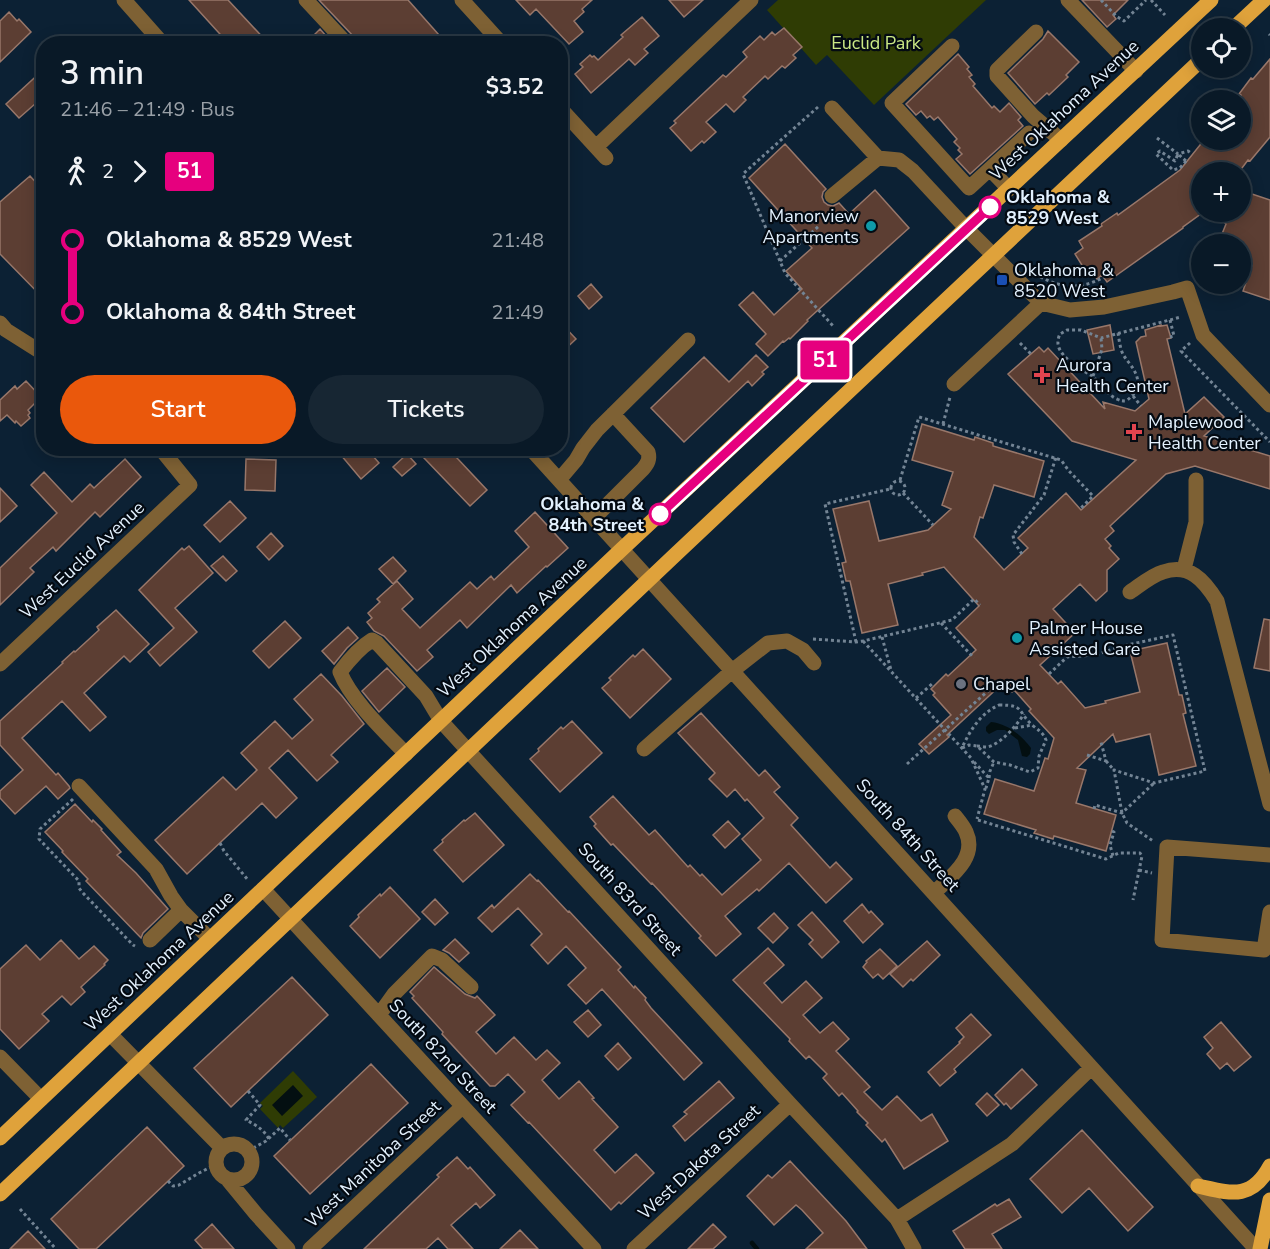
<!DOCTYPE html>
<html lang="en">
<head>
<meta charset="utf-8">
<style>
  :root { --surface:#091927; --page:#172633; --text:#f1f3f6; --muted:#99a0a7; --line:#293844; --accent:#ea580c }
  body { margin:0; font-family:"Nunito Sans",sans-serif; background:var(--page); color:var(--text); height:100vh; display:flex; flex-direction:column; font-size:22px; white-space:nowrap }
  * { box-sizing:border-box; margin:0 }
  p { font-size:20px; color:var(--muted) }
  .icon { flex:none; width:33px; height:33px; fill:none; stroke:currentColor; stroke-width:2; stroke-linecap:round; stroke-linejoin:round }
  .map { position:relative; flex:1; overflow:hidden }
  .panel { position:absolute; left:36px; top:36px; width:532px; height:420px; display:flex; flex-direction:column; background:var(--surface); border-radius:24px; box-shadow:0 3px 15px #0003,0 0 0 2px var(--line) }
  .panel>* { flex:none }
  .badge { padding:0 12px; border-radius:4px; font-size:21px; line-height:39px }
  .fabs { position:absolute; left:1191px; top:18px; display:grid; gap:12px }
  .fabs a { display:grid; place-items:center; width:60px; height:60px; border-radius:50%; background:var(--surface); box-shadow:0 3px 15px #0003,0 0 0 2px var(--line); font-size:30px }
  .map>.badge { position:absolute; translate:-50% -50%; box-shadow:0 0 0 3px #fff }
  .legs { display:flex; align-items:center; gap:9px; height:66px; padding:0 24px; font-size:20px }
  .legs p { margin-inline-start:auto }
  .headline { display:flex; align-items:center; justify-content:space-between; height:102px; padding:0 24px }
  h1 { font-size:33px; font-weight:600; line-height:45px }
  .action { display:flex; gap:12px; margin-top:auto; padding:12px 24px }
  .action a { flex:1; height:69px; border-radius:36px; background:var(--accent); color:#fff; font-size:24px; font-weight:600; line-height:69px; text-align:center }
  .action a+a { background:var(--page); color:var(--text) }
  ul { padding:0 24px; list-style:none }
  li { display:flex; align-items:center; gap:21px; height:72px; font-size:22px }
  li i { display:grid; place-items:center; width:9px; height:100%; margin:0 8px; background:currentColor }
  li i::after { content:''; width:15px; height:15px; margin:-8px; border:4px solid; border-radius:50%; background:var(--surface) }
  li p { margin-inline-start:auto }
  li:first-child i { background:linear-gradient(#0000 50%,currentColor 0) }
  li:last-child i { background:linear-gradient(currentColor 50%,#0000 0) }
  .map>svg:first-child { display:block }
  .green { fill:#2f3c04 }
  .water { fill:#030f11 }
  .lines { fill:none; stroke-linecap:round; stroke-linejoin:round }
  .stream { stroke:#030f11; stroke-width:4.5 }
  .building { fill:#5c3e33; stroke:#98776a; stroke-width:1.5 }
  .path { stroke:#738494; stroke-width:3; stroke-dasharray:3 3; stroke-linecap:butt }
  .minor { stroke:#7e6134; stroke-width:15 }
  .major { stroke:#dfa23b; stroke-width:15 }
  .line-1-casing { stroke:#fff; stroke-width:14 }
  .line-1 { stroke:#e6007e; stroke-width:9 }
  .stop-1-dot { fill:#fff; stroke:#e6007e; stroke-width:3 }
  .culture-dot { fill:#0f9aa8; stroke:#030a12; stroke-width:2 }
  .transit-dot { fill:#1a4fb4; stroke:#030a12; stroke-width:2 }
  .health-dot { fill:#e0444e; stroke:#030a12; stroke-width:2 }
  .worship-dot { fill:#6b7280; stroke:#030a12; stroke-width:2 }
  .labels { text-anchor:middle; stroke-width:4.5; stroke-linejoin:round; paint-order:stroke }
  .park-label { font-size:18px; fill:#cae884; stroke:#030a12 }
  .street-label { font-size:18px; fill:#e3f1fe; stroke:#030a12 }
  .stop-label { font-size:18px; font-weight:bold; fill:#e3f1fe; stroke:#030a12; text-anchor:start }
  .poi-label { font-size:18px; fill:#e3f1fe; stroke:#030a12; text-anchor:start }
</style>
</head>
<body>
<div class="map">
<svg width="1270" height="1249" viewBox="0 0 1270 1249">
  <rect width="100%" height="100%" fill="#0c2134"/>
  <!-- green -->
  <path class="green" d="M778,0h208l-112,105 -47,-50 -11,10 -49,-55z
    M293,1071l24,26 -34,31 -3,-3 -2,3 -18,-19 3,-3 -3,-3z"/>
  <!-- water -->
  <path class="water" d="M991,722c17,2 30,13 40,26l-1,6 -3,3 -5,-1 -4,-16 -13,-10h-8l-8,4 -3,-3v-4z
    M293,1085l10,11 -21,20 -10,-11z"/>
  <g class="lines">
    <!-- stream -->
    <path class="stream" d="M752,1243l5,6"/>
  </g>
  <!-- building -->
  <path class="building" d="M189,0h39l41,44h-40z
    M319,0h89l39,44h-90l-3,-7z
    M516,0h76l-10,9 2,3 -10,9 9,11 -14,12 -33,-35 -6,6z
    M669,0h34l-19,17z
    M1082,0h46l-15,15 3,4 -9,8z
    M9,12l8,9 2,-2 12,13 -31,30v-41z
    M642,17l17,19 -15,13 4,4 -13,12 -6,-6 -38,34 -16,-19 8,-7 -3,-3 10,-9 2,2 2,-1 4,4 25,-23 -2,-2z
    M784,28l18,19 -9,8 3,3 -11,10 -3,-2 -14,13 -3,-3 -22,21 3,3 -12,12 -8,-8 -20,18 10,10 -12,11 -2,-2 -11,10 -21,-23 6,-5 -2,-2 49,-46 3,2 21,-20 -4,-5 17,-16 4,4 8,-8 3,3z
    M320,29l13,15h-28z
    M1048,31l31,31 -13,13 2,2 -19,18 -2,-2 -12,11 -27,-31 35,-34z
    M958,54l11,13 -2,2 5,6 -3,2 6,7 -2,2 19,22 2,-2 6,6 9,-9 12,14 -3,3 5,6 -53,48 -14,-15 6,-5 -4,-4 2,-2 -6,-6 3,-3 -19,-22 -4,3 -4,-4 -3,2 -6,-7 -5,4 -10,-11z
    M1270,59v78l-20,24 -2,-1 -9,12h-37v41l-19,14v1l-76,54 -5,-7 -5,4 -8,-11 -4,2 -10,-16 8,-6 -4,-7 23,-15 -1,-2 16,-11 1,2 62,-45 24,-30h36l1,-45 -2,-1 12,-16 2,1z
    M44,69v27l-25,22 -13,-14z
    M785,144l41,45 -3,3 -1,5 2,5 4,3 5,1 6,-3 10,11 26,-24 34,38 -102,92 1,1 -18,18 -1,-1 -5,4 -1,-1 -15,15 -12,-12 10,-10 -27,-29 14,-13 21,23 28,-26 -16,-18 26,-23 -63,-70z
    M30,176l11,12 -6,6 9,11v94l-44,-45v-52z
    M1240,190l30,10v100l-27,-9 9,-26 -12,-4v-17h-22l8,-20 -16,-12h30z
    M591,284l11,13 -13,12 -11,-13z
    M561,323l15,16 -15,14z
    M1110,325l4,25 -21,4 -6,-24z
    M1161,325v1l6,-1 4,13 -4,1 18,75 19,-17 20,20 -20,19 66,20v33l-75,-23 -29,8 -56,52 4,5 -9,8 6,7 -2,2 10,11 -12,11v21l-11,10 -16,-17 -27,25 22,24 -35,32 18,19 3,-3 24,27 21,-5 -1,-2 35,-9 -10,-41 37,-8 12,52h3l4,18 -3,1 13,52 -37,9 -9,-41 -34,8 -3,-8 -36,34 9,2 -10,33 40,12 -10,36 -52,-15 -1,3 -19,-6 2,-3 -52,-16 11,-35 39,12 11,-33 3,1 6,-21 -25,-27 2,-2 -17,-19 -2,2 -9,-9 -56,52 2,2 -20,17 -10,-10 32,-29 -18,-20 2,-2 -4,-4 15,-15 2,2 28,-26 -20,-22 23,-22 -35,-39 -22,6 1,2 -35,9 10,41 -36,8 -12,-52h-4l-4,-18 4,-1 -13,-53 36,-8 10,40 49,-11 23,-21 -9,-4 11,-33 -41,-12 10,-36 52,16 1,-3 18,6v3l51,15 -10,36 -40,-12 -11,33 -3,-1 -6,20 30,33 24,-22 -10,-10 48,-45 15,17 55,-50 -64,-19 -64,-67 31,-27 5,5 4,-4 57,61 -2,-7 32,9 14,-12 -13,-57 5,-5 5,-1 -1,-6z
    M756,355l12,12 -6,5 2,2 -12,12 -4,-5 -64,61 -33,-34 53,-51 25,25z
    M26,381l15,16 -13,13 2,3 -2,2 2,3 -9,8 -5,-5 -1,2 -8,-8 -7,6v-21l15,-14 2,3z
    M335,448h31l13,15 -18,16z
    M434,448h34l-11,10 30,32 -17,16 -46,-48z
    M407,454l9,10 -14,12 -9,-9z
    M125,459l16,18 -41,40 -5,-5 -39,39 -3,-4 -23,21 4,4 -34,33v-37l57,-55 -26,-28 13,-13 28,30 18,-18 4,4z
    M246,459l30,1 -1,31 -30,-1z
    M0,488l17,18 -17,16z
    M230,501l16,17 -26,24 -16,-17z
    M535,512l33,36 -21,19 -1,-1 -29,27 -6,-8 -44,43 -7,-8 -33,30 6,7 -16,14 -33,-35 -10,-5 -7,-9 5,-4 -4,-5 12,-11 -3,-3 20,-18 16,18 -11,10 18,19 50,-46 7,7 14,-13 3,4 35,-33 -14,-16z
    M271,533l12,13 -14,14 -12,-13z
    M189,546l24,27 -38,35 22,24 -37,34 -12,-14 26,-24 -35,-38 43,-42 2,2z
    M223,556l14,15 -11,10 -15,-15z
    M393,557l13,14 -13,13 -14,-15z
    M116,610l33,34 -19,18 -6,-6 -40,37 22,24 -16,14 -28,-30 -40,37 34,37 2,-2 11,13 1,2 -12,11 -12,-13 -31,28 -15,-16v-7l23,-21 -23,-25v-24l63,-58 -1,-1 12,-11 1,1 24,-22 -2,-3z
    M1264,619l6,1v51l-16,-3z
    M285,621l16,17 -32,30 -16,-17z
    M348,627l10,11 -11,10 -13,16 -12,-13z
    M643,649l28,30 -41,39 -28,-30 9,-8 -2,-2 24,-23 2,2z
    M387,668l18,19 -26,25 -17,-21z
    M321,674l21,22 22,28 -33,31 7,7 -21,19 -29,-31 -19,18 28,30 -21,20 -14,-15 -75,71 -32,-34 68,-63 13,13 21,-20 -16,-17 34,-32 17,18 21,-19 -19,-21z
    M701,713l58,63 6,-6 15,17 -6,5 24,26 -7,7 39,43 6,-6 16,17 -26,24 -37,-40 -30,28 -2,-2 -32,27 16,18 -25,22 -17,-18 2,-2 -49,-53 -1,1 -38,-40 -2,1 -17,-19 2,-2 -6,-7 23,-21 36,39 6,-5 33,37 2,-2 10,11 2,-2 20,21 39,-35 -19,-21 22,-21 -17,-19 -2,2 -10,-12 -8,8 -18,-18 6,-6 -37,-40z
    M572,721l30,32 -42,39 -30,-33 9,-8 -1,-2 23,-22 2,2z
    M75,804l17,18 1,-2 9,9 -1,1 20,22 -4,3 19,18 32,36 -25,24 -2,5 -55,-57 2,-2 -26,-27 1,-1 -18,-19z
    M475,813l29,32 -41,37 -29,-32 9,-8 -1,-2 22,-20 1,1z
    M728,821l12,13 -15,14 -12,-13z
    M530,874l7,7 1,-1 30,32 1,-1 52,56 -3,3 16,18 1,-2 11,12 -1,2 6,8 51,55 -18,17 -82,-91 -16,15 -18,-19 18,-17 -20,-22 -18,18 -17,-19 11,-11 -24,-26 -26,24 -14,-14 14,-13 2,3z
    M390,887l30,32 -40,39 -30,-32 9,-9 -1,-2 22,-21 1,2z
    M435,899l13,14 -13,12 -13,-13z
    M862,904l7,9 2,-2 12,13 -20,19 -19,-22z
    M812,912l27,30 -17,16 -13,-14 4,-4 -15,-15z
    M774,913l14,15 -15,15 -15,-15z
    M455,939l14,14 -10,9 -10,-9 -6,-3z
    M61,940l18,19 15,-13 14,14 -4,4 1,1 -24,22 4,5 -14,13 -9,-9 -20,18 7,7 -30,28 -19,-20v-60l26,-24 14,15z
    M927,941l13,14 -27,26 -2,-2 -8,8 -13,-13z
    M768,948l16,17 -20,18 18,20 24,-22 16,17 -19,17 17,18 13,-11 16,17 -13,12 34,36 -6,5 18,18 15,-14 24,25 11,-7 16,27 -44,28 -19,-30 -3,3 -16,-17 2,-2 -11,-11 1,-1 -16,-18 -3,3 -16,-18 4,-4 -18,-18 -3,3 -17,-18 1,-2 -57,-59z
    M880,949l17,17 -14,13 -5,-5 -5,4 -10,-11 4,-5 -1,-1z
    M434,967l31,27 10,4 2,-2 18,19 -19,17 20,22 18,-17 22,23 11,-10 13,13 -18,17 17,19 20,-18 15,17 -2,1 26,28 -24,23 21,23 21,-19 18,19 -33,31 -2,-2 -8,8 -82,-88 -1,1 -17,-18 14,-13 -17,-18 -13,12h-5l-48,-52 1,-2 -31,-34 2,-2 -4,-4z
    M292,977l36,38 -97,92 -37,-39z
    M588,1010l13,15 -13,12 -14,-15z
    M971,1014l20,21 -37,34 2,3 -16,14 -12,-14 32,-29 -1,-1 5,-5 -8,-9z
    M1221,1022l30,35 -17,14 -7,-8 -7,6 -13,-15 6,-6 -9,-11z
    M618,1043l13,15 -13,12 -13,-14z
    M371,1064l37,39 -98,91 -36,-38z
    M1022,1069l15,16 -26,24 -5,-6 -2,2 -9,-10z
    M719,1081l15,17 -49,43 -12,-15 14,-12 -3,-2z
    M987,1093l12,12 -12,11 -11,-12z
    M147,1127l37,39 -88,83h-17l-28,-30z
    M1082,1130l71,77 -25,24 -39,-43 -27,25 -32,-34z
    M457,1157l11,12 2,-2 25,28 -15,13 -4,-5 -25,22 22,24h-25l-10,-11 -12,11h-62l75,-72 -2,-2z
    M790,1161l56,60 21,28h-61l17,-16 -21,-23 -6,-5 -22,20 -27,-29 21,-21 4,3z
    M1009,1199l12,18 -29,17 10,15h-37l-12,-18 42,-27 2,2z
    M212,1224l22,25h-31l-8,-9z
    M713,1224l13,13 -13,12h-25z
    M520,1230l18,19h-38z
    M28,1231l17,18h-35z"/>
  <g class="lines">
    <!-- path -->
    <path class="path" d="M1101,0l15,16 8,5 22,-21
      M1151,0l14,15
      M1269,34l1,1
      M818,107l-75,67 42,99 49,54
      M1157,138l21,16 10,-3 4,3
      M1186,161l-6,7 -7,2 -17,-16 4,-3 15,10 3,-7 9,8
      M780,261l39,-35
      M1035,274c25,14 43,17 69,3
      M1170,320l4,16 -4,1
      M1118,333c1,6 2,14 4,19 2,5 5,8 8,12 11,15 11,26 -4,37 -4,0 -5,0 -9,-2 -10,-4 -16,-16 -25,-23 -11,-7 -27,-15 -33,-28 -2,-5 -1,-10 1,-14l7,-4h14l20,8 80,-21
      M1020,343l11,11
      M1190,343l-9,8 89,91
      M1093,376l9,-27 -1,-11
      M1133,396l8,10
      M943,424l7,-27
      M900,480l19,-63 142,43 8,11 24,25 -13,13
      M891 488a7 7 0 1 1 14 0a7 7 0 1 1-14 0Z
      M903,493l30,32
      M1022,554l-8,-12 -1,-7 31,-40 12,-38
      M941,623l33,35
      M882,637l9,33
      M813,639l43,3 7,-1 89,-21 22,-21 6,6
      M863,641l108,117 14,31 -8,30
      M856,642l-31,-138 65,-15
      M1049,674l18,-17 28,-2 28,-9 50,-11 32,136 -51,12 -40,-13 8,43 5,10 26,18
      M916,698l16,-14 2,2
      M999,705c26,0 18,6 33,20 6,5 11,7 14,15l-7,16 -1,12 -8,4 -20,-7 -16,-3 -17,-16 -8,-1 -7,3c8,-18 19,-35 37,-43z
      M1015,728l17,-3
      M977,746c3,0 7,1 10,1 13,-2 30,-22 37,-33
      M1087,755l19,6 -5,-19
      M1106,761l8,9
      M974,762l15,16 -3,10
      M907,764l93,-84
      M989,778l1,-7 4,-9
      M73,799l-33,30 -1,10 40,42v7l3,4 51,53 2,1
      M1094,809l1,-4 27,8 32,-30
      M978,820l128,39 13,-6h21l2,3 -9,44
      M1112,831l2,1 -4,13 3,11
      M220,843l4,8 24,29
      M1139,870l13,3
      M248,1091l12,14 -14,15c10,5 17,9 23,19
      M248,1151l18,-10 14,-13 10,12
      M168,1181l5,5 6,-1 20,-12 16,-8
      M20,1209l36,40"/>
    <!-- minor -->
    <path class="minor" d="M124,0l39,44
      M306,0l41,44
      M462,0l40,44
      M1068,0l68,71
      M1036,32l-39,38v6l36,40 28,24
      M952,46l-60,57 77,85 60,-55
      M832,108l46,50 21,2 14,11 53,57 75,75 29,7 34,-3 69,-15 14,-4 16,47 67,70
      M561,109l45,49
      M596,147l155,-147
      M990,169l19,20
      M832,196l46,-38
      M0,323l6,7 38,24
      M954,384l87,-81
      M530,448l726,801
      M559,480l17,-20 7,-12 14,-18 91,-90
      M594,518l49,-49c5,-6 7,-10 5,-17l-35,-38
      M1184,569l12,-47v-42
      M1130,592c9,-6 22,-17 33,-20 26,-9 41,8 54,29l53,203
      M0,664l190,-179 -30,-37
      M644,749l88,-78 36,-28 19,-2 16,9 11,13
      M406,754c-21,-22 -55,-54 -66,-82 9,-12 19,-24 32,-32l5,3 49,53 15,25 349,383 107,115 17,30
      M79,786l77,83 15,27 10,14 29,29
      M1270,855l-103,-8 -5,93 102,10 6,-38
      M263,889l331,360
      M934,893c16,-16 44,-35 32,-61 -2,-5 -7,-11 -11,-16
      M150,940l31,-30
      M379,1015l15,-21 38,-38 10,4 29,27
      M110,1034l112,114
      M0,1057l41,42
      M216 1162a18 18 0 1 1 36 0a18 18 0 1 1-36 0Z
      M228,1180l28,34 32,35
      M897,1219l115,-75 79,-76
      M310,1249l152,-142
      M634,1249l156,-145"/>
    <!-- major -->
    <path class="major" d="M1234,28l30,-28
      M0,1138l622,-589 589,-549
      M1198,1186c32,7 53,15 72,-20
      M0,1194l676,-640 526,-495
      M1260,1249l10,-49"/>
  </g>
  <g class="lines">
    <defs>
      <path id="line-1" d="M660,514l330,-307"/>
    </defs>
    <!-- line-1 casing -->
    <use href="#line-1" class="line-1-casing"/>
    <!-- line-1 -->
    <use href="#line-1" class="line-1"/>
  </g>
  <!-- markers -->
  <g class="stop-1-dot">
    <circle cx="990" cy="207" r="10"/>
    <circle cx="660" cy="514" r="10"/>
  </g>
  <g class="culture-dot">
    <circle cx="871" cy="226" r="6"/>
    <circle cx="1017" cy="638" r="6"/>
  </g>
  <rect class="transit-dot" x="996" y="274" width="12" height="12" rx="3"/>
  <g class="health-dot">
    <path d="M1039 366h6v6h6v6h-6v6h-6v-6h-6v-6h6z"/>
    <path d="M1131 423h6v6h6v6h-6v6h-6v-6h-6v-6h6z"/>
  </g>
  <circle class="worship-dot" cx="961" cy="684" r="6"/>
  <g class="labels">
    <!-- park labels -->
    <g class="park-label">
      <text x="876" y="49">Euclid Park</text>
    </g>
    <!-- street labels -->
    <g class="street-label">
      <text transform="translate(1064 110) rotate(-43)" y="6">West Oklahoma Avenue</text>
      <text transform="translate(82 560) rotate(-43)" y="6">West Euclid Avenue</text>
      <text transform="translate(512 627) rotate(-43)" y="6">West Oklahoma Avenue</text>
      <text transform="translate(908 835) rotate(48)" y="6">South 84th Street</text>
      <text transform="translate(630 899) rotate(48)" y="6">South 83rd Street</text>
      <text transform="translate(159 961) rotate(-43)" y="6">West Oklahoma Avenue</text>
      <text transform="translate(443 1056) rotate(47)" y="6">South 82nd Street</text>
      <text transform="translate(699 1162) rotate(-43)" y="6">West Dakota Street</text>
      <text transform="translate(373 1164) rotate(-43)" y="6">West Manitoba Street</text>
    </g>
    <!-- stop labels -->
    <g class="stop-label">
      <text x="1006" y="203">Oklahoma &amp;<tspan x="1006" dy="21">8529 West</tspan></text>
      <text x="644" y="510" text-anchor="end">Oklahoma &amp;<tspan x="644" dy="21">84th Street</tspan></text>
    </g>
    <!-- poi labels -->
    <g class="poi-label">
      <text x="859" y="222" text-anchor="end">Manorview<tspan x="859" dy="21">Apartments</tspan></text>
      <text x="1014" y="276">Oklahoma &amp;<tspan x="1014" dy="21">8520 West</tspan></text>
      <text x="1056" y="371">Aurora<tspan x="1056" dy="21">Health Center</tspan></text>
      <text x="1148" y="428">Maplewood<tspan x="1148" dy="21">Health Center</tspan></text>
      <text x="1029" y="634">Palmer House<tspan x="1029" dy="21">Assisted Care</tspan></text>
      <text x="973" y="690">Chapel</text>
    </g>
  </g>
</svg>
<div class="fabs">
<a><svg class="icon" aria-label="locate" viewBox="0 0 24 24"><circle cx="12" cy="12" r="6"/><path d="M12 2v4M12 18v4M2 12h4M18 12h4"/></svg></a>
<a><svg class="icon" aria-label="layers" viewBox="0 0 24 24"><path d="M12 4l9 5-9 5-9-5zM3 14l9 5 9-5"/></svg></a>
<a>+</a>
<a>−</a>
</div>
<b class="badge" style="left:825px;top:360px;background:#e6007e;color:#fff">51</b>
<section class="panel">
<div class="headline"><div><h1>3 min</h1><p>21:46 – 21:49 · Bus</p></div><b>$3.52</b></div>
<div class="legs"><svg class="icon" aria-label="walk" viewBox="0 0 24 24"><circle cx="13" cy="4" r="2"/><path d="M13 8l-2 6 4 7M11 14l-3 7M7 12l3-4h3l4 4"/></svg>2<svg class="icon" aria-label="forward" viewBox="0 0 24 24"><path d="M9 5l7 7-7 7"/></svg><b class="badge" style="background:#e6007e;color:#fff">51</b></div>
<ul>
<li><i style="color:#e6007e"></i><b>Oklahoma &amp; 8529 West</b><p>21:48</p></li>
<li><i style="color:#e6007e"></i><b>Oklahoma &amp; 84th Street</b><p>21:49</p></li>
</ul>
<div class="action"><a>Start</a><a>Tickets</a></div>
</section>
</div>
</body>
</html>
